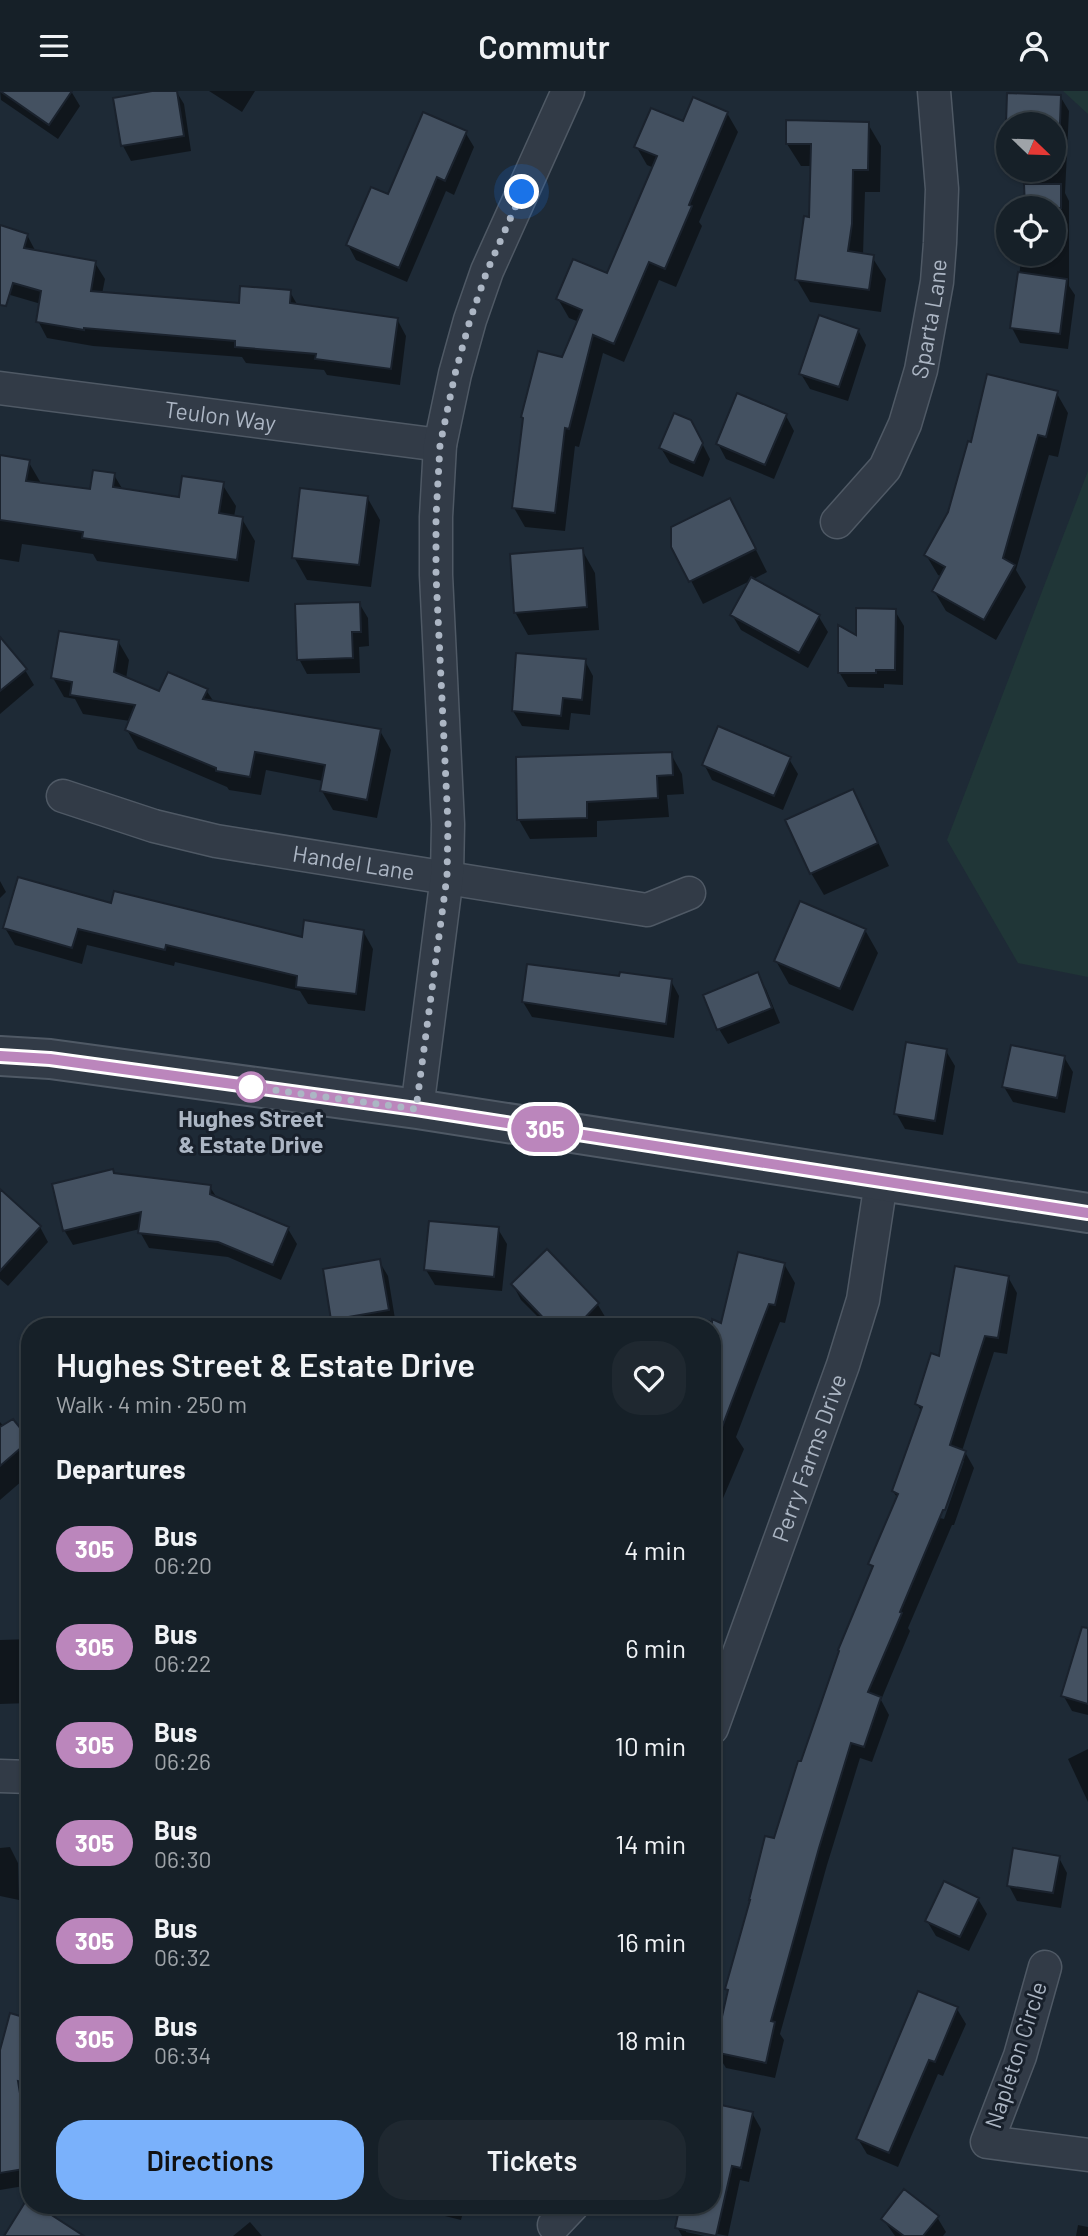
<!DOCTYPE html>
<html lang="en">
<head>
<meta charset="utf-8">
<style>
  :root { --surface:#162028; --page:#1f2830; --text:#f1f3f6; --muted:#9ea3a8; --line:#353e45; --accent:#7ab1fb }
  body { margin:0; font-family:Barlow,sans-serif; background:var(--page); color:var(--text); height:100vh; display:flex; flex-direction:column; font-size:26px; white-space:nowrap }
  * { box-sizing:border-box; margin:0 }
  p { font-size:23px; color:var(--muted) }
  .icon { flex:none; width:38px; height:38px; fill:none; stroke:currentColor; stroke-width:2; stroke-linecap:round; stroke-linejoin:round }
  .map { position:relative; flex:1; overflow:hidden }
  .drawer { position:absolute; left:21px; top:1227px; width:700px; height:896px; display:flex; flex-direction:column; background:var(--surface); border-radius:28px; box-shadow:0 2px 5px #0004,0 0 0 2px var(--line) }
  .drawer>* { flex:none }
  .badge { padding:0 14px; border-radius:23px; font-size:24px; line-height:46px }
  .needle { width:46px; rotate:113deg }
  .fabs { position:absolute; left:996px; top:21px; display:grid; gap:14px }
  .fabs a { display:grid; place-items:center; width:70px; height:70px; border-radius:50%; background:var(--surface); box-shadow:0 2px 5px #0004,0 0 0 2px var(--line); font-size:35px }
  .you { position:absolute; width:35px; height:35px; margin:-18px; border:5px solid #fff; border-radius:50%; background:#1a73e8; box-shadow:0 0 0 10px #1a73e833 }
  .map>.badge { position:absolute; translate:-50% -50%; box-shadow:0 0 0 4px #fff }
  h2 { padding:0 35px; font-size:26px; line-height:63px }
  .round { display:grid; place-items:center; flex:none; width:74px; height:74px; border-radius:28px; background:var(--page) }
  .summary { display:flex; align-items:center; justify-content:space-between; height:119px; padding:0 35px }
  h1 { font-size:33px; font-weight:600; line-height:52px }
  .button { display:flex; gap:14px; margin-top:auto; padding:14px 35px }
  .button a { flex:1; height:80px; border-radius:28px; background:var(--accent); color:#111; font-size:28px; font-weight:600; line-height:80px; text-align:center }
  .button a+a { background:var(--page); color:var(--text) }
  ul { padding:0; list-style:none }
  li { display:flex; align-items:center; gap:21px; height:98px; padding:0 35px }
  li div { flex:1 }
  li b { display:block; font-size:26px }
  li em { font-style:normal }
  li .badge { min-width:77px; font-weight:700; text-align:center }
  header { display:flex; justify-content:space-between; align-items:center; height:91px; padding:0 35px; background:var(--surface); font-size:32px; font-weight:600 }
  .map>svg:first-child { display:block }
  .green { fill:#203637 }
  .shadow { fill:#0007; fill-rule:evenodd }
  .building { fill:#445161; stroke:#1a222d; stroke-width:2 }
  .lines { fill:none; stroke-linecap:round; stroke-linejoin:round }
  .minor-casing { stroke:#4f5965; stroke-width:35 }
  .tertiary-casing { stroke:#4f5965; stroke-width:42 }
  .minor { stroke:#323b47; stroke-width:32 }
  .tertiary { stroke:#323b47; stroke-width:38 }
  .line-casing { stroke:#fff; stroke-width:16 }
  .line { stroke:#bb86bc; stroke-width:10 }
  .walk { stroke:#acb6c4; stroke-width:7; stroke-dasharray:0 12.6 }
  .stop-dot { fill:#fff; stroke:#bb86bc; stroke-width:3.5 }
  .labels { text-anchor:middle; stroke-width:6; stroke-linejoin:round; paint-order:stroke }
  .street-label { font-size:23px; fill:#acb6c4; stroke:#18202b }
  .stop-label { font-size:23px; font-weight:bold; fill:#acb6c4; stroke:#18202b }
</style>
</head>
<body>
<header><svg class="icon" aria-label="menu" viewBox="0 0 24 24"><path d="M4 6h16M4 12h16M4 18h16"/></svg>Commutr<svg class="icon" aria-label="person" viewBox="0 0 24 24"><circle cx="12" cy="8" r="4"/><path d="M4 21q1-7 8-7t8 7"/></svg></header>
<div class="map">
<svg width="1088" height="2145" viewBox="0 0 1088 2145">
  <rect width="100%" height="100%" fill="#1e2a36"/>
  <!-- green -->
  <path class="green" d="M1063,0h25v23z
    M1088,380v506l-70,-14 -71,-123z"/>
  <!-- shadow -->
  <path class="shadow" d="M0,0h71l9,15 -22,33 -57,-39z
    M163,0h13l8,13 7,47 -60,10 -8,-15z
    M209,0h46l-13,21z
    M1009,3l51,2 9,15 -4,82 4,8v85l6,9 -7,54 -48,-6 -8,-15 9,-67 -4,-7h37v-46h-28v-38h28v-46h-46v12z
    M727,22l11,19 -39,90 3,4 -26,61 -17,-7 -35,82 -21,-9 -24,94 -4,-1 -10,85 -40,-4 -11,-19 49,-149 16,-37 -10,-4 -11,-19 50,-23 46,-108 -7,-3 -11,-19 48,-22z
    M868,33l13,22 -1,46h-15l-2,63 9,2 14,22 -5,33 -71,-10 -13,-22 14,-61 2,-53h-12l-14,-22z
    M465,41l9,15 -20,48 -8,-4 -39,91 -51,-22 -8,-15 41,-49z
    M0,136l27,8 9,17 59,11 10,16 -3,15 138,11 50,-13 8,14 99,13 9,17 -6,49 -73,-10 -3,-5 -78,-7 -4,-6 -149,-11 -46,-8 -9,-17 3,-17 -41,-12z
    M858,239l8,15 -18,56 -38,-12 -9,-15z
    M1056,301l12,21 -10,44 -9,-2 -33,115 10,17 -30,53 -50,-29 -12,-20 8,-14 -4,-2 -12,-20z
    M786,325l8,15 -20,48 -48,-20 -8,-15z
    M699,346l11,22 -7,18 -33,-14 -9,-15z
    M0,366l28,4 14,24 49,6 23,-16 9,15 57,9 42,-15 14,22 -2,11 8,2 13,22 -6,41 -152,-21 -4,-7 -71,-10 -3,18 -19,-3z
    M367,406l13,23 -9,67 -64,-7 -13,-23z
    M742,431l25,50 -15,8 67,37 9,15 -20,36 -67,-38 -9,-15 20,-35 -49,24 -30,-58z
    M582,459l13,23 4,57 -71,5 -13,-23z
    M359,512l9,15 1,28 -10,1 1,26 -53,1 -8,-15z
    M895,520l9,15 -1,59 -19,-1v4l-36,-1 -9,-15z
    M0,549l25,30 9,15 -34,29z
    M118,550l11,19 -3,19 34,15 46,-4 8,12 166,29 11,19 -14,68 -44,-8 -11,-19 1,-10 -57,-11 -5,25 -32,-5 -2,-3 -89,-38 -11,-19 3,-9 -47,-7 -8,-15 -11,-2 -11,-19z
    M585,570l8,15 -3,39 -19,-2 -2,17 -47,-4 -9,-15z
    M671,663l11,20 2,20 -17,1 2,22 -72,4v16l-67,2 -11,-19z
    M789,668l9,15 -15,36 -71,-30 -8,-16z
    M852,700l13,23 24,52 -65,29 -13,-22z
    M0,790l6,11 -6,6z
    M112,815l192,33 59,-8 10,18 -8,62 -57,-7 -8,-13 -125,-29 -1,4 -87,-21 -5,19 -67,-19 -10,-17z
    M865,839l13,23 -25,58 -64,-27 -13,-23z
    M757,883l9,15 14,34 -52,21 -9,-15 -14,-33z
    M621,887l50,3 8,15 -5,42 -142,-21 -9,-15z
    M946,960l9,15 -12,69 -38,-6 -9,-16z
    M1064,966l9,15 -8,41 -52,-11 -9,-15z
    M114,1084l96,12 7,11 71,31 9,15 -16,36 -53,-23 -79,-9 -9,-16v-3l-67,16 -9,-15z
    M0,1106l40,30 8,15 -40,44 -8,-7z
    M498,1138l9,15 -5,47 -67,-6 -9,-15z
    M546,1161l52,53 9,15 -7,7h-52l-27,-27 -8,-15z
    M379,1170l9,15 8,49 -59,2 -4,-7 -8,-49z
    M784,1173l11,19 -10,40 -5,-1 -44,115 8,12 -29,68 7,11 -10,22v-223h-7l3,-7 14,5z
    M1008,1186l9,16 -10,61 -13,-2 -32,99 3,1 9,16 -20,57h-2l-44,103 2,3 -29,69 8,15 -17,47 -12,-4 -33,107 -47,169 4,6 -9,38 -49,-10 -10,-16 13,-59 -3,-5 76,-224 72,-194 -4,-6 28,-65 -5,-8 29,-79 -5,-8 23,-46zM961,1370h3l-20,58 -4,-1z
    M0,1331l4,5 26,13v34l-30,26z
    M30,1548v64l-30,1v-64z
    M1088,1562v62l-16,-4 -9,-16z
    M1088,1658v53l-20,-43z
    M10,1756l8,16 1,37 -19,-4v-48z
    M1059,1767l8,15 -6,35 -44,-7 -8,-15z
    M978,1808l9,15 -18,37 -33,-15 -9,-15z
    M957,1918l9,15 -23,52 -5,-2 -40,93 -31,-13 -9,-15z
    M30,1930v82l-30,-8v-40z
    M21,2015l8,15 1,64 -30,5v-80z
    M752,2022l9,16 -12,53 -9,-2 -12,56 -42,-8v4l19,4h-23l-5,-9 5,-22h30z
    M300,2114h24l-3,9z
    M415,2114h50l-4,15 -44,-11z
    M937,2126l9,15 -3,4h-48l-12,-17z
    M250,2131l12,14h-29z
    M1078,2134l10,2v9h-12z"/>
  <!-- building -->
  <path class="building" d="M0,0h72l-23,34z
    M152,0h25l7,45 -63,10 -8,-48z
    M1007,2l54,2 -1,29h-54z
    M693,6l35,15 -39,93 3,1 -27,63 -16,-7 -35,82 -21,-9 -24,94 -4,-1 -10,85 -43,-5 11,-90 -2,-1 17,-66 24,6 20,-47 -26,-11 17,-40 34,14 50,-117 -23,-9 17,-39 32,13z
    M423,21l44,19 -22,50 -8,-4 -38,91 -53,-23 25,-58 17,7z
    M786,29l83,2 -1,48h-15l-1,54 -4,27 26,4 -5,35 -74,-10 9,-64 5,1 2,-73h-25z
    M1024,93h37v24h-36z
    M0,134l28,9 -4,14 72,13 -5,30 148,12 1,-17 51,4 -1,13 108,15 -7,51 -76,-10 1,-5 -81,-7v-6l-151,-13v2l-48,-8 5,-31 -28,-8 -7,23 -6,-1z
    M1018,181l49,7 -7,55 -50,-6z
    M819,224l40,14 -20,58 -40,-13z
    M987,283l71,17 -12,46 -8,-2 -35,123 12,7 -31,55 -52,-29 13,-24 -21,-12 24,-43 20,-71 3,1z
    M737,302l50,21 -22,51 -49,-21z
    M674,322l17,7 12,23 -9,20 -35,-15z
    M0,364l30,5 -4,21 64,8 3,-19 22,3 -2,14 66,10 3,-21 42,6 -5,31 24,4 -6,43 -155,-22 1,-6 -83,-12z
    M300,397l68,8 -9,69 -67,-7z
    M730,407l26,51 -67,33 -18,-35v-20z
    M583,457l4,59 -73,6 -4,-59z
    M751,486l69,38 -21,38 -69,-38z
    M360,511l1,30h-9l1,26 -56,2 -2,-56z
    M856,517l40,1 -1,61h-19v3h-38v-48l18,10z
    M59,540l60,9 -5,32 45,19 9,-19 40,17 -5,10 178,30 -14,71 -47,-9 5,-26 -70,-13 -5,25 -34,-6v-3l-91,-38 10,-25 -65,-10 2,-13 -21,-4z
    M0,546l27,32 -27,22z
    M516,562l70,6 -4,41 -19,-2 -2,18 -49,-5z
    M718,635l73,31 -17,39 -72,-31z
    M672,661l1,23 -16,1 1,22 -71,4v16l-70,2 -1,-63z
    M853,698l25,54 -68,31 -25,-54z
    M18,786l93,26 3,-12 188,46 2,-17 60,10 -8,64 -60,-7 1,-11 -131,-31 -1,5 -87,-21 -6,19 -69,-20z
    M800,810l66,28 -26,60 -66,-28z
    M527,873l92,12 1,-4 52,7 -6,45 -144,-22z
    M758,881l14,36 -55,22 -14,-35z
    M906,951l41,7 -12,72 -41,-7z
    M1011,954l54,11 -8,42 -55,-11z
    M113,1078l1,4 97,12 -1,9 79,33 -16,38 -55,-23 -80,-9 3,-21 -78,19 -11,-47z
    M0,1098l41,37 -41,45z
    M429,1130l70,6 -5,50 -70,-7z
    M547,1158l52,54 -23,24h-24l-41,-43z
    M738,1161l47,11 -10,42 -6,-1 -55,144h-2v-129l9,4z
    M380,1168l9,51 -58,10 -8,-51z
    M955,1175l54,10 -11,62 -13,-2 -35,109 16,6 -21,59h-2l-43,102 2,1 -34,79 13,5 -17,50 -13,-4 -32,105 -48,173 4,1 -9,41 -52,-11 14,-62 -3,-1 25,-89h-1l16,-64 9,2 24,-77h3l38,-110 -1,-1 35,-84 -5,-2 30,-70 -6,-3 30,-84 -7,-3 16,-51 8,3z
    M13,1328l17,21 -30,26v-39z
    M1082,1536l6,1v76l-27,-8z
    M1013,1757l47,8 -7,37 -46,-7z
    M944,1790l35,17 -19,39 -35,-16z
    M918,1900l40,16 -23,55 -6,-2 -40,93 -33,-14z
    M10,1922l20,6v65l-12,-3 12,73v14l-30,5v-123z
    M712,2012l41,9 -12,56 -9,-2 -16,70 -41,-8 5,-23h32z
    M904,2098l35,27 -16,20h-19l-23,-17z
    M27,2108l3,2v4h6l48,31h-80z"/>
  <g class="lines">
    <defs>
      <g id="minor">
        <path id="s1" d="M0,297l440,57"/>
        <path id="s2" d="M837,431l48,-54 20,-44 16,-54 16,-88 3,-39 2,-54 -8,-98"/>
        <path id="s3" d="M63,705l91,30 62,15 431,69 42,-17"/>
        <path d="M417,1018l30,-233 1,-52 -12,-249v-58l4,-72 15,-71 15,-54 17,-49 81,-180"/>
        <path id="s4" d="M712,1637l131,-363 20,-65 18,-118"/>
        <path d="M0,1685l30,1"/>
        <path d="M1045,1876l-25,89 -33,86 101,13"/>
        <path d="M554,2134l19,-20"/>
      </g>
      <path id="tertiary" d="M0,965l50,3 367,50 671,104"/>
    </defs>
    <!-- minor casing -->
    <use href="#minor" class="minor-casing"/>
    <!-- tertiary casing -->
    <use href="#tertiary" class="tertiary-casing"/>
    <!-- minor -->
    <use href="#minor" class="minor"/>
    <!-- tertiary -->
    <use href="#tertiary" class="tertiary"/>
  </g>
  <g class="lines">
    <defs>
      <path id="line" d="M0,965l50,3 366,50 672,104"/>
    </defs>
    <!-- line casing -->
    <use href="#line" class="line-casing"/>
    <!-- line -->
    <use href="#line" class="line"/>
    <!-- walk -->
    <path class="walk" d="M251,996l165,22 31,-233 1,-52 -12,-249v-58l4,-72 15,-71 15,-54 17,-49 35,-79"/>
  </g>
  <!-- markers -->
  <circle class="stop-dot" cx="251" cy="996" r="14"/>
  <g class="labels">
    <!-- street labels -->
    <g class="street-label">
      <text dy="8" stroke="none"><textPath href="#s2" startOffset="229">Sparta Lane</textPath></text>
      <text dy="8" stroke="none"><textPath href="#s1" startOffset="222">Teulon Way</textPath></text>
      <text dy="8" stroke="none"><textPath href="#s3" startOffset="299">Handel Lane</textPath></text>
      <text dy="8" stroke="none"><textPath href="#s4" startOffset="287">Perry Farms Drive</textPath></text>
      <text transform="translate(1016 1964) rotate(-72)" y="8">Napleton Circle</text>
    </g>
    <!-- stop labels -->
    <g class="stop-label">
      <text x="251" y="1036">Hughes Street<tspan x="251" dy="26">&amp; Estate Drive</tspan></text>
    </g>
  </g>
</svg>
<div class="fabs">
<a><svg class="needle" viewBox="-14 -14 28 28"><path d="M0-13l5 13h-10z" fill="#e53935"/><path d="M0 13l5-13h-10z" fill="#9ea3a8"/></svg></a>
<a><svg class="icon" aria-label="locate" viewBox="0 0 24 24"><circle cx="12" cy="12" r="6"/><path d="M12 2v4M12 18v4M2 12h4M18 12h4"/></svg></a>
</div>
<div class="you" style="left:522px;top:101px"></div>
<b class="badge" style="left:545px;top:1038px;background:#bb86bc;color:#fff">305</b>
<section class="drawer">
<div class="summary"><div><h1>Hughes Street &amp; Estate Drive</h1><p>Walk · 4 min · 250 m</p></div><a class="round"><svg class="icon" aria-label="heart" viewBox="0 0 24 24"><path d="M12 20l-8-8c-3-5 5-10 8-4 3-6 11-1 8 4z"/></svg></a></div>
<h2>Departures</h2>
<ul>
<li><span class="badge" style="background:#bb86bc;color:#fff">305</span><div><b>Bus</b><p>06:20</p></div><em>4 min</em></li>
<li><span class="badge" style="background:#bb86bc;color:#fff">305</span><div><b>Bus</b><p>06:22</p></div><em>6 min</em></li>
<li><span class="badge" style="background:#bb86bc;color:#fff">305</span><div><b>Bus</b><p>06:26</p></div><em>10 min</em></li>
<li><span class="badge" style="background:#bb86bc;color:#fff">305</span><div><b>Bus</b><p>06:30</p></div><em>14 min</em></li>
<li><span class="badge" style="background:#bb86bc;color:#fff">305</span><div><b>Bus</b><p>06:32</p></div><em>16 min</em></li>
<li><span class="badge" style="background:#bb86bc;color:#fff">305</span><div><b>Bus</b><p>06:34</p></div><em>18 min</em></li>
</ul>
<div class="button"><a>Directions</a><a>Tickets</a></div>
</section>
</div>
</body>
</html>
